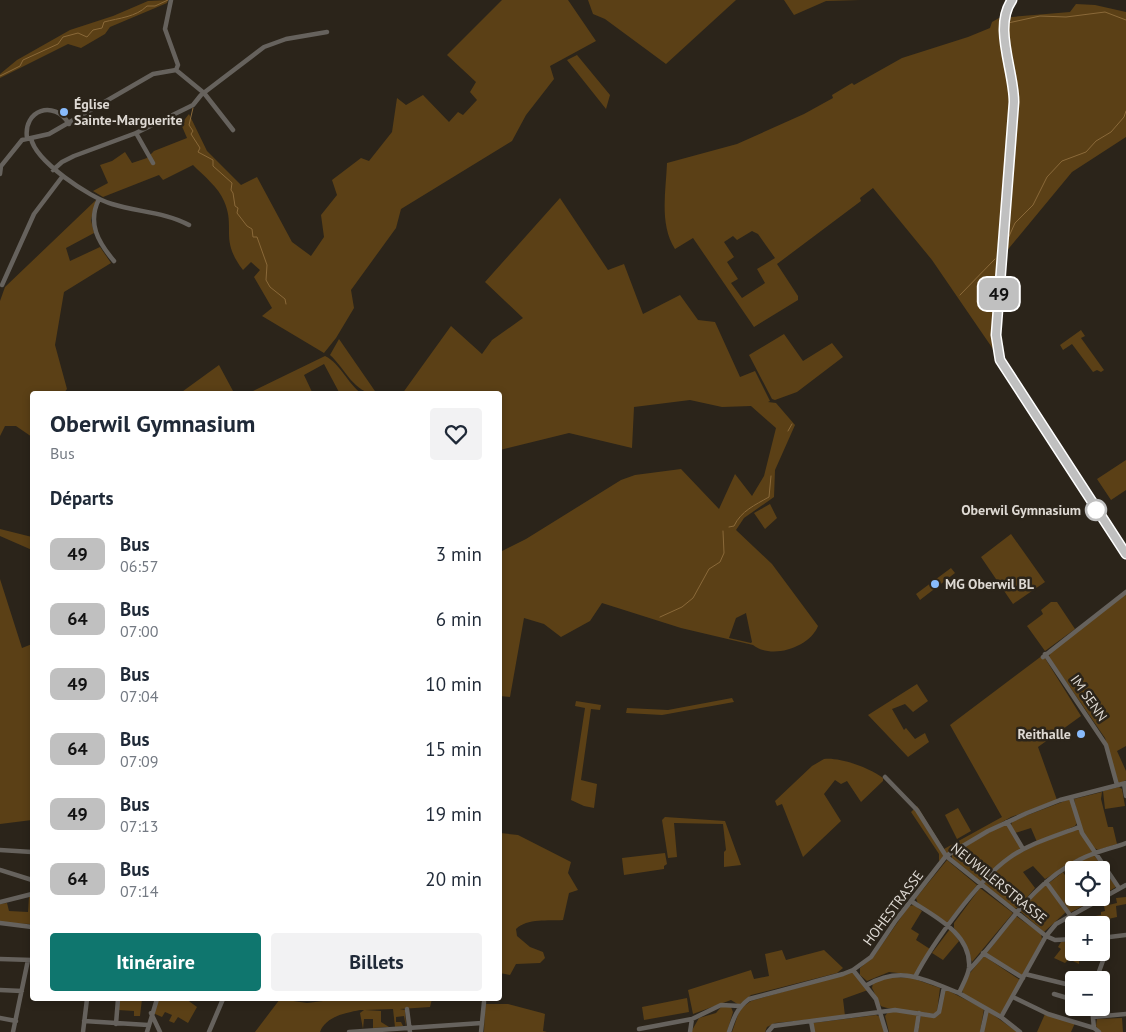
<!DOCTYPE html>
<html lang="fr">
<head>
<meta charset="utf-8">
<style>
  :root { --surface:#fff; --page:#f2f2f3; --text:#1f2937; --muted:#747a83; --accent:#0f766e }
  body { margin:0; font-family:"PT Sans",sans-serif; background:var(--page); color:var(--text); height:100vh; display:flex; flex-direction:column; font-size:19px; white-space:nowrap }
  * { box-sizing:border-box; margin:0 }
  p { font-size:16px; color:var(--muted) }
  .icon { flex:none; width:28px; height:28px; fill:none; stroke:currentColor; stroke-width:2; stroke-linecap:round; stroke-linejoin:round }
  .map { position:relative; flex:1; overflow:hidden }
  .sheet { position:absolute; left:30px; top:391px; width:472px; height:610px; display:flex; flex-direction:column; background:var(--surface); border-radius:5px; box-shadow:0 2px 8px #0003 }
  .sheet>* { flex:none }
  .badge { padding:0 10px; border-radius:8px; font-size:18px; line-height:32px }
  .buttons { position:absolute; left:1065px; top:861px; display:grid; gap:10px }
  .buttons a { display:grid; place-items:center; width:45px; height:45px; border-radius:5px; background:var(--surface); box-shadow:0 2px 8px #0003; font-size:25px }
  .map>.badge { position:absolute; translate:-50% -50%; box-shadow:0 0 0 2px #fff }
  h2 { padding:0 20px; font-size:19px; line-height:45px }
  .round { display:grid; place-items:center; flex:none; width:52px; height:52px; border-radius:5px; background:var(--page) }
  .headline { display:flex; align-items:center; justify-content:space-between; height:85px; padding:0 20px }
  h1 { font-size:24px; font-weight:700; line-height:38px }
  .primary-button { display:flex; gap:10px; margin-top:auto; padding:10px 20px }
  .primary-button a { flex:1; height:58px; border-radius:5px; background:var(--accent); color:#fff; font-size:20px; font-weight:700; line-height:58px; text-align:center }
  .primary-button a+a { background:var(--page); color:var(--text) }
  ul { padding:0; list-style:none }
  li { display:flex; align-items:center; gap:15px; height:65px; padding:0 20px }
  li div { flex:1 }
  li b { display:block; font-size:19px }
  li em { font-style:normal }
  li .badge { min-width:55px; font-weight:700; text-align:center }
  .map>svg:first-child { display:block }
  .green { fill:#5b4016; fill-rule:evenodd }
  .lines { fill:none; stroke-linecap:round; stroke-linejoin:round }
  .stream { stroke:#8a6939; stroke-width:1 }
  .minor { stroke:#66625d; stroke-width:4.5 }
  .line-casing { stroke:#fff; stroke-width:11 }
  .line { stroke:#c0c0c0; stroke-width:8 }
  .poi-dot { fill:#88bbfc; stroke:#2b241a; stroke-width:2 }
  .stop-dot { fill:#fff; stroke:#c0c0c0; stroke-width:2.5 }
  .labels { text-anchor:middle; stroke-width:5; stroke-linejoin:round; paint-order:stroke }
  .poi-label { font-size:14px; font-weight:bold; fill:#ded9d3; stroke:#2b241a; text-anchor:start }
  .stop-label { font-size:14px; font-weight:bold; fill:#ded9d3; stroke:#2b241a; text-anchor:end }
  .street-label { font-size:14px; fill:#ded9d3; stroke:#2b241a }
</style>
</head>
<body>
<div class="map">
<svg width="1126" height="1032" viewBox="0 0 1126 1032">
  <rect width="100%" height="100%" fill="#2b241a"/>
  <!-- green -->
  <path class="green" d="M168,0l-1,3 -57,24 -5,7 -24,14 -13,-4 -68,34v-4l17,-14 53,-30 43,-14 35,-15z
    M502,0h66l28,41 -46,25 4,13 -28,36 -14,26 -111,68 -5,19 -45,62 3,18 -18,30 -12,15 -62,-37 10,-8 -18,-31 6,-7 -9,-8 -8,8c-24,-31 -7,-42 -19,-69 -5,-13 -21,-26 -31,-36l-30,15 -4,-5 -56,22 -10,-6 15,-8 -8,-18 12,-4 13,-9 7,11 15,-5 7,-7 33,-13 -6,-14 8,-10 18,37 34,34 16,-8 35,65 19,14 13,-19 -3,-22 16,-20 -5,-15 29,-22 8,3 23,-29 5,-34 9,7 17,-10 26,27 9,-10 5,3 14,-15 -7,-8 6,-10 -29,-27z
    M588,0h148l-70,64 -61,-45 -12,-5z
    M784,0h76l-34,1 -32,14z
    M1076,4l19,1 31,7v125l-54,35 -67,81 -5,1 -7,95 -61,-89 -59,-72 -13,10 1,3 -84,63 21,32v4l-44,27 -61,-89 -18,11c-16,-25 -9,-58 -8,-86l70,-19 67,-30 29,-16 -1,-3 20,-12 2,2 48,-27 66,-21 22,-9 2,-6 7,-4 71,-6zM752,231l6,3 17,24 -18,11 8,14 -23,15 -11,-15 7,-4 -11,-17 7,-5 -10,-15 9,-6 4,4z
    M577,55l33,40 -4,14 -39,-49z
    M560,198l48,72 16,-6 19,50 37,-19 18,25 17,2 25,55 15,-6 15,30 -2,1 8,1 19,22 -20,45 -1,27 -30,21 -8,12 36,34 46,62c-8,21 -46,34 -65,19l-72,-17 -79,-25 -12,18 -29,16 -17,-13 -20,-6 -14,79 -10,-1v-144l26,-13 95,-59 14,-5 46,-6 38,40 16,-35 17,22 12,-20 12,-48 -25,-22 -29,1 -32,-7 -56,7 -2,41 -63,-15 -69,17v-56h-98l49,-68 31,28 10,-14 31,-22 -38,-36zM746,613l6,29 -1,1 -22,-5 7,-20z
    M96,200l-5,20 3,13 -28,15 4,13 30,-14 11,16 -47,29 -9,53 12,44 -4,5h-31v43l-16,-11h-11l-5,10v-135l5,-14z
    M1081,330l4,6 -4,2 23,32 -3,2 -4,-2 -4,2 -21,-28 -9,6 -3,-5z
    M784,334l19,27 29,-18 11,14 -46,35 -22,8 -3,-1 -23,-44z
    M339,339l38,55c-23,0 -32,-26 -47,-39z
    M325,356c16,8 22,27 37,38h-22l-16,-30 -20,11 9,19h-66z
    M219,365l14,26 -5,3h-49z
    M1126,460v30l-15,10 -14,-21z
    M770,504l7,14 -12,11 -11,-16z
    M0,529l32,8v13l-32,-14z
    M1011,534l34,48 -32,22 -32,-47z
    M951,568l4,5 -35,27 -4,-6z
    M0,579l22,69 10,-4v176l-32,4z
    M1126,594v152l-9,5 9,20v9l-5,3 -3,-1 -13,-44 -56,-81 2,-6z
    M1051,602h6l18,27 -30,22 -18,-25 16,-12 -2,-4z
    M1043,655l38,61 -43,31 19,53 -46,17 -60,34 -12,10v-7l-28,-42 6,-6 27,43 58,-32 -52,-92z
    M917,684l11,17 -15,11 -8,-8 -13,5 12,21 2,-2 9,11 10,-6 4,9 -21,15 -40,-42z
    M732,698l2,4 -72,13 -36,-2 1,-5 41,2z
    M576,701l25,4 -1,5 -9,-1 -10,71 16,4 -3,24 -10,-2 -13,-6 14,-92 -10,-2z
    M824,759c16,-2 46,9 59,19v3l-22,21 -14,-21 -6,3 -6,-4 -11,14 17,27 -38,36 -21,-53 -5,2 -2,-5 37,-35z
    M1119,787l3,2 3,17 -20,3 -2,-18z
    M1102,792l-1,7 7,28h5l4,17 -19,6c-17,-8 -20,-34 -24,-51z
    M1070,799l7,24 -2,3 -38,16 -6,-14 -16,5 -4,-7 1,-5z
    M958,808l13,23 -14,8 -12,-24z
    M665,817l60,4 16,44 -17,2v-15l2,-2 -3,-26 -49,-1 3,34 -9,1 -6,-38z
    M1006,823l15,26 -40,33 -29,-23v-5z
    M1078,829l15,23 -48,27 -12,-13 -10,6 12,16 -17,20 -4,1 -30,-25c22,-30 61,-44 94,-55z
    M500,833l18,2 53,27 -3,11 10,17 -9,3 -6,27c-14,1 -36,-2 -47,9l1,7 13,11 13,5 2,6 -5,5 -24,1 -6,11 -10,-2z
    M665,853l2,11 -3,2v3l-40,6 -2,-17z
    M1094,855l22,32 -15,9v-26h-16l-6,-9z
    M947,860l30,25 -30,38 -29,-19 -2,-6z
    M1077,863l5,7h-8v28h25l-28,14 -3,-1 -19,-28 14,-11 7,11 -6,-12z
    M1046,883l20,29 -22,20 -24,-21z
    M980,888l33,25 -41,49 -7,-20 -11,-14v-5z
    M32,896l-2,28 -30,-1v-19l7,-1 2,8 19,1 1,-15z
    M1126,897v7l-10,2 1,11 -36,8 3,-1v-6l17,-3v-3l4,-1 -1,-5 13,-3 -1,-5z
    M914,905l8,6 -11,18 8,5 -3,6 14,9 -15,26 -26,-3 -22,9 -7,-6v-7l14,-12 35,-50z
    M1016,916l25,18 1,5 -20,37 -36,-22z
    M950,929l9,12 -16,19 -11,-7z
    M1073,941l-3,10 9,2v11l-10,-5 -4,4 -11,-5 7,-9 -3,-2 3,-5z
    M782,950l4,10 38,-10 19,18 -6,5 -86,22 -12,10 -8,-5 -38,14 -5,-24 63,-20 3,9 15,-3 -4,-22z
    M984,956l36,24 -18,33 -3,1 -34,-18 -3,-5 8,-18z
    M853,972l15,18 -25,9 2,17 -70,7 -8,4 -2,5h-33l8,-23 11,-8z
    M885,977l27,1 28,10 -3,24 -4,2c-9,-2 -49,-5 -52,-8 -4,-5 -6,-13 -9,-18l1,-5z
    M945,989l39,20 -4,23h-62l3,-17 13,3 6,-4z
    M687,998l2,14 -45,8 -2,-13z
    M119,999h23l-2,17h-6v-5l-16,-1z
    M158,999h28l11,8 -9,16 -10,-6 -4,6 -5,-2 3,-6 -7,-3 -3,5 -9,-4z
    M280,999l27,4 32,-4h93l-2,8 -30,2 5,1 1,17 -2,-11 -8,1v5h5l2,4 -8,1 -2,-18 -28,1 16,1v11l8,5 -16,1v-9h-9l-1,10 -3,-16 4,-3h-4c-14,3 -34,6 -40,22h-65z
    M485,1004h23l34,9 3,1 -2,17 4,1h-63z
    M721,1007h10l2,5 -6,20h-36l8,-14 17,-5z
    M895,1011l23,4 -3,17h-26l-4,-16 3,-4z
    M988,1011l29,21h-34z
    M1045,1014l30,9 -4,9h-34z
    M876,1015l5,2 4,15h-71l-1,-9z
    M1122,1018l1,14h-23l-4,-6 1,-7z"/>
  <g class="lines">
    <!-- stream -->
    <path class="stream" d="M1008,23l32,-7 26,1 39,-5 21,8
      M0,76l20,-10 3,-6 35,-16 5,-7 15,-4 9,4 6,-7 9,-2 2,-6c15,-4 32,-5 43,-16h8l13,-6
      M193,108l-4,17 4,6 -2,3 9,14 -2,4 15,8v6l19,17 -1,7 2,3 2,13 3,2 -1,5 10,13 5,3 1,8h4l10,28 -1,15 4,7 15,12 1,5
      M1006,243l9,-20 18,-18 14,-28 15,-16 24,-9 10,-11 15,-9 13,-15 2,-6
      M960,295l35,-36
      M788,431l4,-7
      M729,527l5,-1c7,-15 21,-21 35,-29l2,-21
      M660,617l22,-10 11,-9 16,-29 11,-7 4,-9 -1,-22"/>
    <!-- minor -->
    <path class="minor" d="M171,0l-6,29 13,36 -2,5
      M1012,0c-20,29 2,70 2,102l-18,233 4,25 126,195
      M176,70l28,23 29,37
      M136,133l17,30
      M27,138c-4,-28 27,-39 42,-14
      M31,138c4,23 59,60 81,66 25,8 53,8 77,21
      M1,166l21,-26 27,-6 104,-60 23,-4
      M53,170l9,-8 12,-6 62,-23 57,-28 8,-10 63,-48 22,-8 41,-7
      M0,174l1,-8
      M99,199c-12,24 -1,43 15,62
      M2,285l32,-71 28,-37
      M1045,654l61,91 11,40
      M1043,657l83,-65
      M885,777l32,33 29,46 100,80 9,4 19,-1
      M1124,784l2,12
      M1071,798l11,35 37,55
      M1007,822l16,27
      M0,850l32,2
      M0,870l32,10
      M1046,882l24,33
      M911,901c23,15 61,33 58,67 -1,8 -7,18 -10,25l42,24 19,15
      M0,902l32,-8
      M0,923l32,4
      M1101,938l25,-3
      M983,953l40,25
      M0,959l32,1
      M853,970l23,29 10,33
      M969,970c36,-38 61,-86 110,-110 15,-8 31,-11 47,-17
      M1025,974l49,12
      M915,977c17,-33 64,-98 94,-119 21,-15 47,-22 70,-31
      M1096,980l9,-25v-18
      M867,985c35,-20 58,-5 92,8
      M0,990l22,1
      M1054,994l20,6
      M1013,997l35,17 46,14
      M1092,1008l2,20 5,4
      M407,1009l3,23
      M151,1013l9,19
      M1001,1017l45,-81 10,-12 70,-39
      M1093,1017l33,-3
      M0,1018l16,3
      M84,1021l64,4
      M811,1021l2,11
      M116,1024l2,-25
      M639,1029l53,-10 29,-14 19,1
      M13,1032l15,-72
      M83,1032l4,-33
      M147,1032l10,-33
      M209,1032l14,-33
      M349,1032l133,-9
      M481,1032l3,-30
      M690,1032l2,-13
      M729,1032c5,-15 8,-24 20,-33l94,-25 10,-4 18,-13 25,-37 50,-64 42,-25 39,-18 33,-13 66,-17
      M768,1032l5,-6 122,-16 39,6 5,-4 5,-25
      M916,1032l3,-19
      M982,1032l5,-23"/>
  </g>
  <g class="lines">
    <defs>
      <path id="line" d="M1012,0c-19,27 2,70 2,102l-18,233 4,25 126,194"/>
    </defs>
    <!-- line casing -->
    <use href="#line" class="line-casing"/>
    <!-- line -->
    <use href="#line" class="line"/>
  </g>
  <!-- markers -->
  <g class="poi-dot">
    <circle cx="64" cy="112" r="5"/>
    <circle cx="935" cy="584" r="5"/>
    <circle cx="1081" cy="734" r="5"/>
  </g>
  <circle class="stop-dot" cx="1096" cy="510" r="10"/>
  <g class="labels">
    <!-- poi labels -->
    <g class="poi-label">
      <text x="74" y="109">Église<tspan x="74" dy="16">Sainte-Marguerite</tspan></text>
      <text x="945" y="589">MG Oberwil BL</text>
      <text x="1071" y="739" text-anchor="end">Reithalle</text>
    </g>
    <!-- stop labels -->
    <g class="stop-label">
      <text x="1081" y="515">Oberwil Gymnasium</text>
    </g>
    <!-- street labels -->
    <g class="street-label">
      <text transform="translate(1089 698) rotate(55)" y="5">IM SENN</text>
      <text transform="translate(999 883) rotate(39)" y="5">NEUWILERSTRASSE</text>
      <text transform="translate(893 908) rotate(-53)" y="5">HOHESTRASSE</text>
    </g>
  </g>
</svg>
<div class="buttons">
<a><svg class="icon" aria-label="locate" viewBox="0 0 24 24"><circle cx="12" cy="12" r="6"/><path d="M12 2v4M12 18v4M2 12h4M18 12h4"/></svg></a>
<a>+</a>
<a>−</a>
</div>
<b class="badge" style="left:999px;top:294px;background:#c0c0c0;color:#111">49</b>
<section class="sheet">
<div class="headline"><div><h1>Oberwil Gymnasium</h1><p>Bus</p></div><a class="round"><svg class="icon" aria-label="heart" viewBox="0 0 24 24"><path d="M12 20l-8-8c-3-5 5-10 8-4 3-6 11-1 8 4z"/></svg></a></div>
<h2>Départs</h2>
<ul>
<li><span class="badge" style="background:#c0c0c0;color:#111">49</span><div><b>Bus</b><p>06:57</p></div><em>3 min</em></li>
<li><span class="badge" style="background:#c0c0c0;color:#111">64</span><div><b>Bus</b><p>07:00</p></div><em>6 min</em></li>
<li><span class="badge" style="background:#c0c0c0;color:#111">49</span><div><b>Bus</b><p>07:04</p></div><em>10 min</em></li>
<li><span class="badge" style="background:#c0c0c0;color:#111">64</span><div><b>Bus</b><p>07:09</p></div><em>15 min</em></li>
<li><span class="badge" style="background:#c0c0c0;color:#111">49</span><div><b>Bus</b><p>07:13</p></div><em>19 min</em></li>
<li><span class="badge" style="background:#c0c0c0;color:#111">64</span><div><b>Bus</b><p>07:14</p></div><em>20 min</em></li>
</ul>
<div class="primary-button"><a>Itinéraire</a><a>Billets</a></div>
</section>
</div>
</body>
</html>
